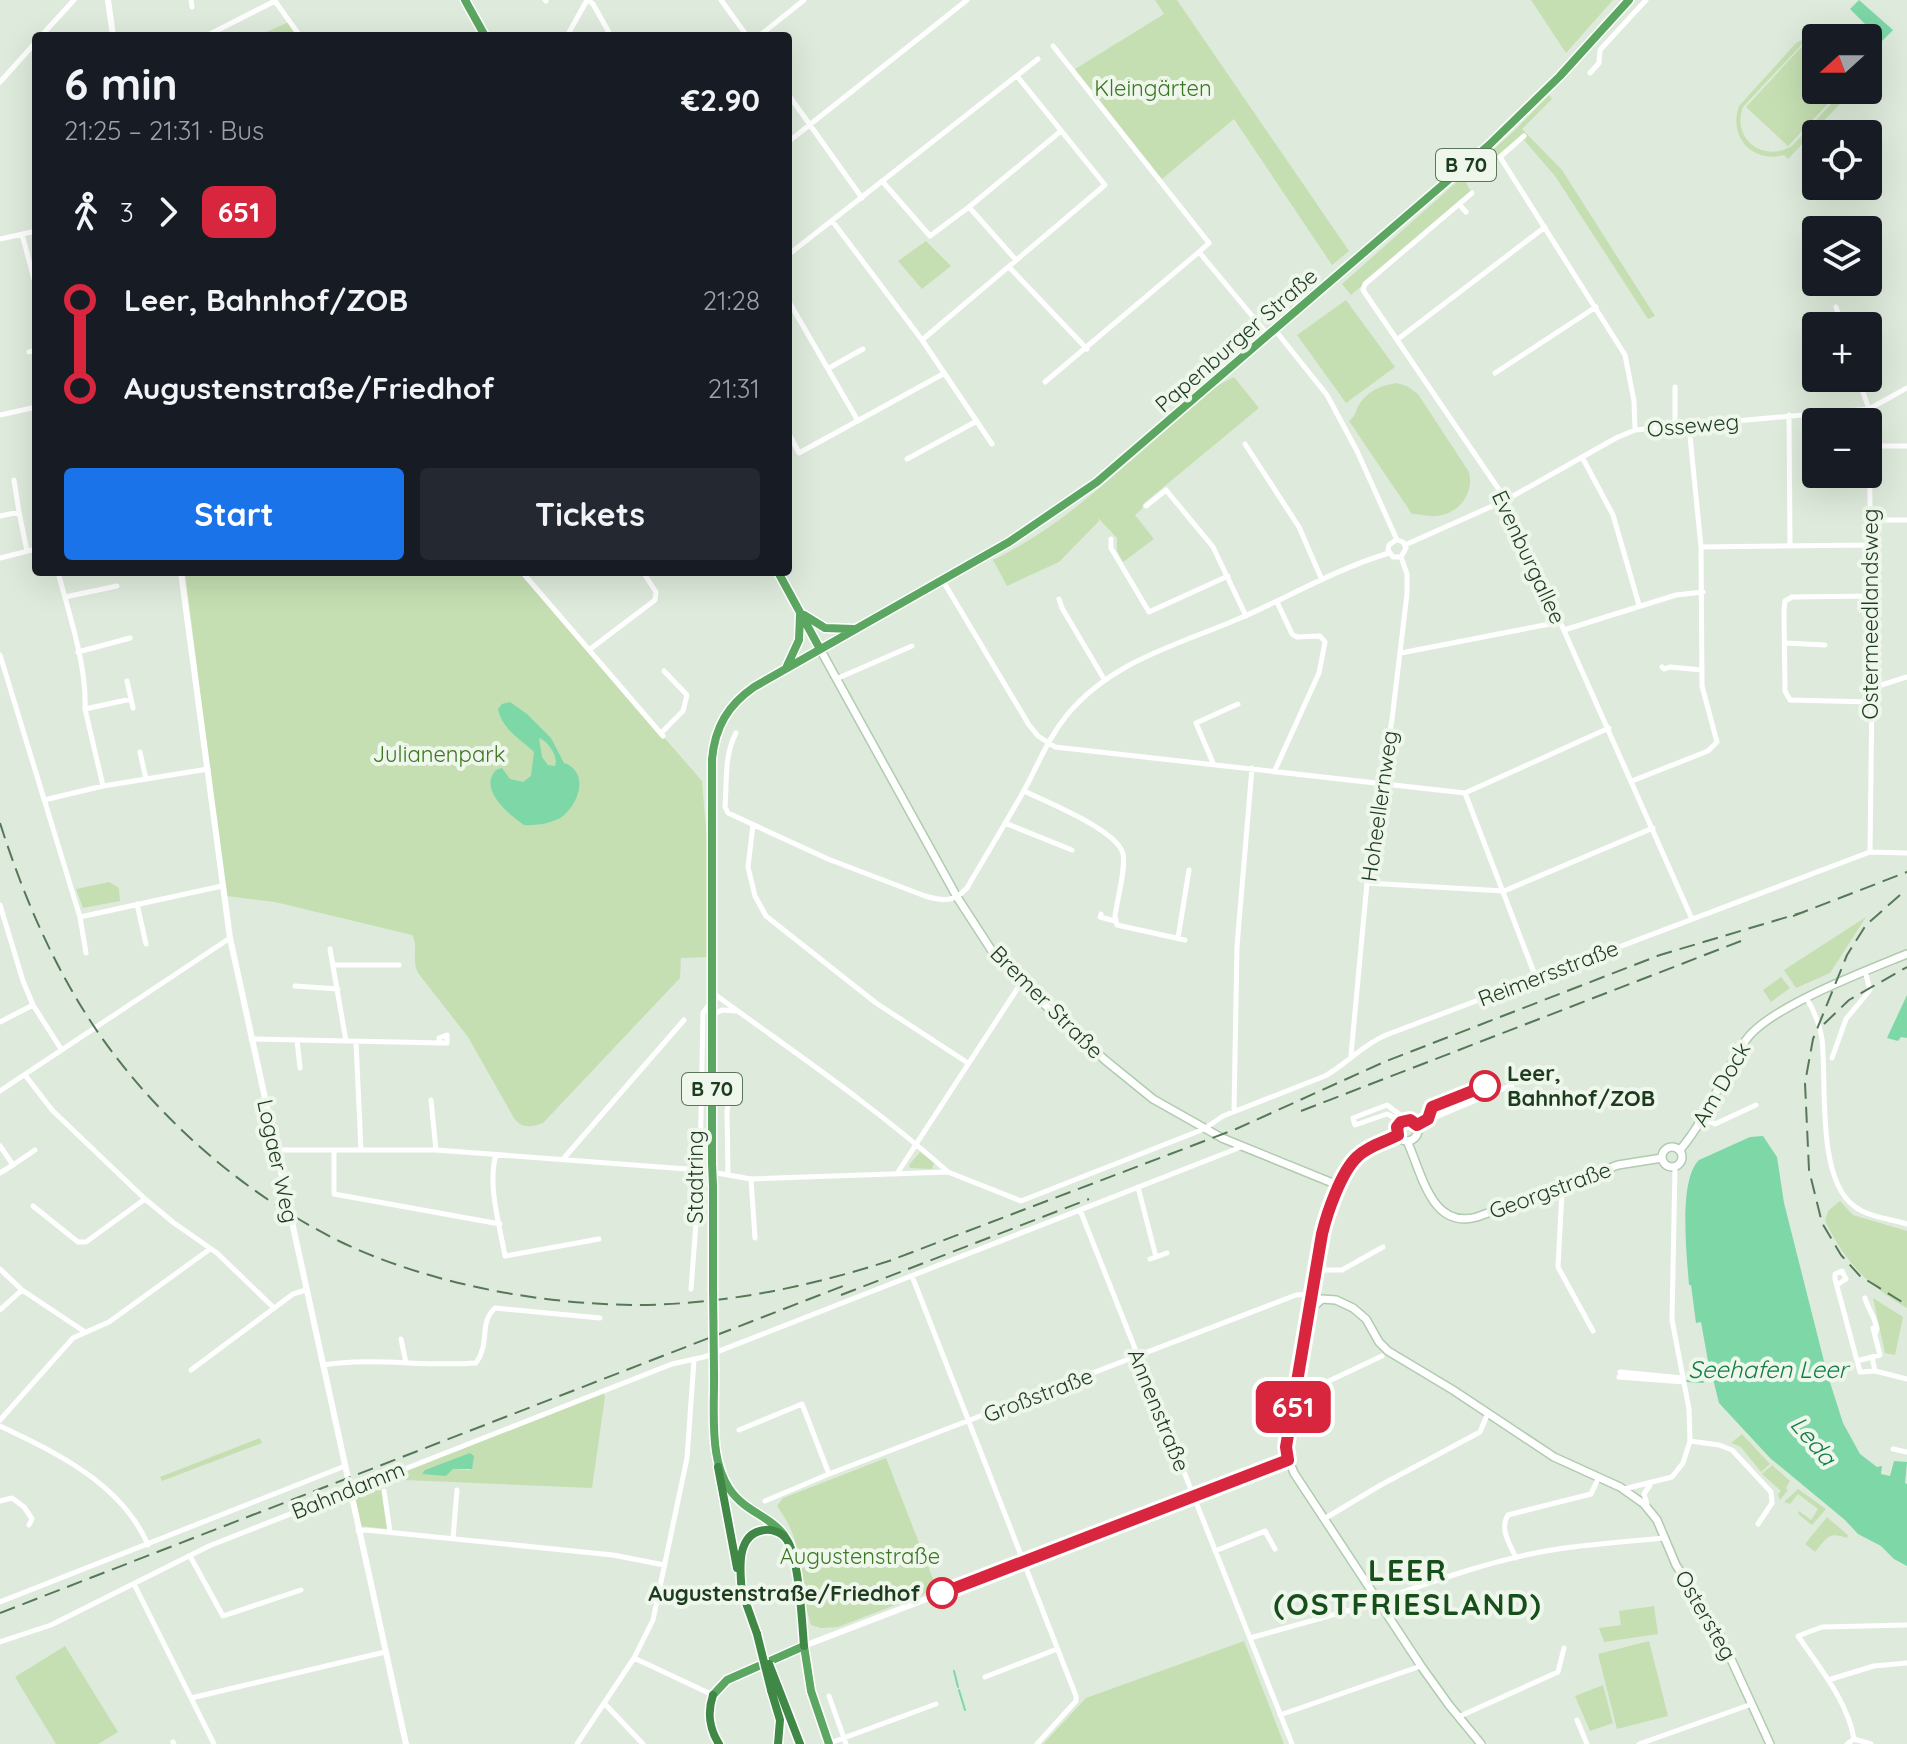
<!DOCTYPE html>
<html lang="en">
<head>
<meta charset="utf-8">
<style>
  :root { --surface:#171b24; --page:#242831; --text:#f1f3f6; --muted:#9ea1a6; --accent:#1a73e8 }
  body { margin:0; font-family:Quicksand,sans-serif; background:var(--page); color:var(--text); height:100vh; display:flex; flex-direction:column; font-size:30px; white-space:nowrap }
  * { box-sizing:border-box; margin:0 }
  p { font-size:26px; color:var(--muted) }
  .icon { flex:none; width:44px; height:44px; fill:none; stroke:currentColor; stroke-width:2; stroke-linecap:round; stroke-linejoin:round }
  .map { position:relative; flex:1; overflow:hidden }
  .details { position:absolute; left:32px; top:32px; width:760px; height:544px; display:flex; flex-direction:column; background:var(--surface); border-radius:8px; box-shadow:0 8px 32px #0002 }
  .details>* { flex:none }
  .badge { padding:0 16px; border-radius:12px; font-size:28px; line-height:52px }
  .needle { width:52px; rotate:249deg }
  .buttons { position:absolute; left:1802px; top:24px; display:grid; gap:16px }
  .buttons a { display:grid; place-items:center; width:80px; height:80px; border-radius:8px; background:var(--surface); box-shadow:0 8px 32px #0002; font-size:40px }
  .map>.badge { position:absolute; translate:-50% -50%; box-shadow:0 0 0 4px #fff }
  .legs { display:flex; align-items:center; gap:12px; height:88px; padding:0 32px; font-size:26px }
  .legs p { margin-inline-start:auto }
  .overview { display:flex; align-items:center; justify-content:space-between; height:136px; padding:0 32px }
  h1 { font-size:44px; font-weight:800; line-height:60px }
  .button { display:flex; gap:16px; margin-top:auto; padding:16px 32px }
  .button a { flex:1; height:92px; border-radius:8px; background:var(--accent); color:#fff; font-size:32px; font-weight:800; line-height:92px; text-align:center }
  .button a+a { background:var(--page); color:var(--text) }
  ul { padding:0 32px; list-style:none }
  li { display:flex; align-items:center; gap:28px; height:88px; font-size:30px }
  li i { display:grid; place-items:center; width:12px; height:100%; margin:0 10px; background:currentColor }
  li i::after { content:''; width:20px; height:20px; margin:-10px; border:6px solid; border-radius:50%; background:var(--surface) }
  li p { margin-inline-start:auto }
  li:first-child i { background:linear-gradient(#0000 50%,currentColor 0) }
  li:last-child i { background:linear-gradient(currentColor 50%,#0000 0) }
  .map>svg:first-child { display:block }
  .green { fill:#c5dfb2; fill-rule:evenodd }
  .water { fill:#7dd7a7; fill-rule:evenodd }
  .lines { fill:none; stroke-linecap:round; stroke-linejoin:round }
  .stream { stroke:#7dd7a7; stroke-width:2 }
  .secondary-casing { stroke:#b0ccae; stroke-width:10 }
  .primary-casing { stroke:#fff; stroke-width:11 }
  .trunk-casing { stroke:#fff; stroke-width:11 }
  .minor { stroke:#fff; stroke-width:5 }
  .tertiary { stroke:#fff; stroke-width:6 }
  .secondary { stroke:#fff; stroke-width:7 }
  .primary { stroke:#5ba660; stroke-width:8 }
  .trunk { stroke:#408846; stroke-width:8 }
  .rail { stroke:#567858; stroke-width:2; stroke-dasharray:16 8; stroke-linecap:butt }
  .primary-bridge-casing { stroke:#fff; stroke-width:11; stroke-linecap:butt }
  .trunk-bridge-casing { stroke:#fff; stroke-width:11; stroke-linecap:butt }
  .primary-bridge { stroke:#5ba660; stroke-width:8 }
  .trunk-bridge { stroke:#408846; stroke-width:8 }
  .line-1-casing { stroke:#fff; stroke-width:18 }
  .line-1 { stroke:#d7263d; stroke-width:12 }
  .stop-1-dot { fill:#fff; stroke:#d7263d; stroke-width:4 }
  .labels { text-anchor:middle; stroke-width:8; stroke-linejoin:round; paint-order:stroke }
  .shield { fill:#eff7ed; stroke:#5c745c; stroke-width:2 }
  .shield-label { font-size:20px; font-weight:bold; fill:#1d3c1e }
  .park-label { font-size:22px; fill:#3c7723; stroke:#eff7ed }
  .street-label { font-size:22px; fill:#1d3c1e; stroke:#eff7ed }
  .stop-label { font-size:22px; font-weight:bold; fill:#1d3c1e; stroke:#eff7ed; text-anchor:start }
  .water-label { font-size:24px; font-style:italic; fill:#117d45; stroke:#eff7ed }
  .district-label { font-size:30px; font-weight:bold; letter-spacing:2px; fill:#174f1b; stroke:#eff7ed }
</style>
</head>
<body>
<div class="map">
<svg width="1907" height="1744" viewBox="0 0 1907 1744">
  <rect width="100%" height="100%" fill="#deebdc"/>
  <!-- green -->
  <path class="green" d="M1155,0h22l172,251 -17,14 -98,-146 -72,60 -87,-110 89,-55z
    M1531,0h82l-47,53z
    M289,22l10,14h-42z
    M1816,32l13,1 13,5 -21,-2 -16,5 -62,66c-12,32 20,56 49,39l52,-56h9l-65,69 -4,-4c-32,9 -56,-19 -45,-49l57,-63z
    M1806,42l10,10v38h25l-53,56 -42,-39z
    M1549,95l3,4 -30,30 40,41 93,146 -7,3 -93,-143 -31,-36 -58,43 6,10 -121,102 -9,-11 171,-152z
    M926,241l25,25 -29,23 -24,-28z
    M1346,300l49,67 -49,36 -49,-68z
    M1234,377l25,31 -116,96 -1,5 -7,6 19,24 -31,23 -6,-11v-13l-19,-20 1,3 -40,41 -52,24 -14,-26c67,-32 118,-83 173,-130 21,-18 42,-42 68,-53z
    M1397,383l10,3 11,8 51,78c6,23 -13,45 -37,44 -7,0 -13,-2 -20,-2l-63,-93c8,-6 6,-11 11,-18 9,-13 22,-18 37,-20z
    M185,572h335l182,209 7,82 -1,94 -27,1 -1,20 -137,145c-11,4 -22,6 -29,-5l-46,-81 -50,-64c-7,-13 1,-27 -6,-38l-137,-33 -49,-6z
    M109,882l10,6 1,13 -37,7 -7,-19z
    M1866,917l-36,56 -34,15 -12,-18z
    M1781,977l9,11 -19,14 -8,-12z
    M920,1152l14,11 -2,6 -22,-1 -1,-3z
    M1840,1201l13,14 54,16v77c-41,-24 -61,-45 -82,-87l3,-10z
    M1873,1298l30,19 -8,38 -10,-2z
    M603,1392l2,5 -13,91 -212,-9zM473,1455l-3,15 -17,-1 -7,7 -21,-6z
    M1742,1434l28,30 -9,8 -20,-25 -10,-4z
    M260,1438l2,5 -100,38 -2,-4z
    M886,1458l51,131 -99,38 -17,1 -10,-3c-14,-45 -3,-77 -34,-119l6,-8z
    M1772,1465l18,16 -4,7 2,2 -8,10 -2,-6 3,-3 -19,-17z
    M380,1481l9,48 -31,-3 -6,-36z
    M1798,1489l28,20 -14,16 -14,-11 1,-3 12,9 7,-11 -20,-15 -8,10 -6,-2z
    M1827,1517l21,18 -1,3c-19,-7 -20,0 -32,14l-10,-8z
    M1654,1606l4,28 -54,8 -5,-14 22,-3 -2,-14z
    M1244,1641l40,103h-241l43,-46z
    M1649,1641l19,75 -51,13 -19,-75z
    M65,1646l53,86 -20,12h-42l-41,-67z
    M1603,1685l10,38 -23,8 -15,-35z"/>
  <!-- water -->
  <path class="water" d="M1859,0l34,30 -11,11 -32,-32z
    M510,702l17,12 24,24 13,25c24,8 17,38 -1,53 -9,7 -28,10 -39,9 -16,-11 -46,-36 -28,-55l6,-2 8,11 13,3 8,-6 3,-24c-14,-13 -32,-23 -36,-43l4,-5zM539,738c9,3 20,19 16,28l-7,-1 -6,-8z
    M1907,995v43l-6,-1 -3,4 -11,-3z
    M1763,1136l14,21 7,46 43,170 16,50 17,31 17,13 5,-1 -1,8 9,2 4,-15 13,1 -2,21 2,1v82l-13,-7 -13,-13 -23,-12 -13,-14 -75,-62 -51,-55 -9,-36 2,-3 -4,-3 -7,-39 -5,1 -5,-38h-2c-2,-28 -11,-105 10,-125l51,-23z
    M470,1453l4,3 -2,13h-19l-7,7 -24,-2 3,-4z"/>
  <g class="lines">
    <!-- stream -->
    <path class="stream" d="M1687,1381l16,1
      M954,1671l4,16
      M959,1690l6,20"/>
    <defs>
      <path id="secondary" d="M820,649l137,248 35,54 29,32 84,77 48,39 69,39 118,48
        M1396 1130a11 11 0 1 1 22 0a11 11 0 1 1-22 0Z
        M1398,1135l-42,22 -28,55 -14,67 -28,174 8,20 127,193 28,39 32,39
        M1407,1141c15,32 24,89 70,76l141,-52 44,-7
        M1662 1157a10 10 0 1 1 20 0a10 10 0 1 1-20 0Z
        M1680,1150c28,-33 42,-75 66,-110 23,-33 122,-70 161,-86
        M1310,1310l12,-11 14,1 17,8 13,11 13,23 9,9 65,39 101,67 66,30 24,17 13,16 19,45 43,68 51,111"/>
      <path id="primary" d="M465,0l20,36
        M778,572l42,77
        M804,615l21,13 29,1
        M787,666l12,-26 1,-25
        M712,1163v-404c3,-32 16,-54 42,-72l255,-145 88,-60 392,-337 71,-69 69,-76
        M713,1186v102
        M714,1371c1,41 -8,100 26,130 14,13 32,18 44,34
        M713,1695l14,-15 77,-34 7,45 18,53"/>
      <path id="trunk" d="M718,1467l19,101
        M741,1589l16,45
        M742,1593c-2,-22 -7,-60 23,-63 8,-1 18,3 22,10 12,18 15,82 17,106
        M778,1687l22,57
        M771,1690l9,30 -2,24
        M713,1695c-6,18 -4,33 6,49"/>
    </defs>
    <!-- secondary casing -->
    <use href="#secondary" class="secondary-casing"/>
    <!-- primary casing -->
    <use href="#primary" class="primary-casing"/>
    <!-- trunk casing -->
    <use href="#trunk" class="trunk-casing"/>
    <!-- minor -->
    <path class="minor" d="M191,0l1,7
      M545,0l1,1
      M588,0l5,4 18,32
      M721,0l26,36
      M41,36l33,-36
      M206,36l69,-35 25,35
      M567,36l20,-36
      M759,36l45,-36
      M1053,46l156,197 -10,9
      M1590,73l9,-10 1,-13 46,-50
      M0,82l36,-40
      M788,94l74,104
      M1524,136l-24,21 125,198 9,46 1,29
      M788,142l179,-142
      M882,181l48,55 39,-29 92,-76
      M1472,193l-107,91 -2,6 143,210 186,419
      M1459,204l7,8
      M969,207l47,53
      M833,222l89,118 70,104
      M22,234l14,53
      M0,239l36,-8
      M788,255l250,-196
      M1009,267l78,82
      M788,300l70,121
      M1836,307l6,19
      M1275,330l52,65 30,56 40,89
      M1398,339l147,-112
      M922,340l183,-155 -88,-109
      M29,352l7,-2
      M829,368l34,-19
      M1495,373l101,-66
      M1858,378l11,31 3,279 -2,164
      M1045,382l154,-130 69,83
      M1675,387v40
      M0,415l36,-8
      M1789,415l1,130
      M788,432l11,21 144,-79
      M1245,444l54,83 23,53
      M1868,446h39
      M1582,457l31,58 26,90
      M907,459l70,-38
      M14,480l5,32
      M1146,506l20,-16 47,57 33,69
      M0,516l19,-4 8,39
      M1869,520h38
      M1111,539v9l38,64 79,-36
      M1396,540l-7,5 -1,5 5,7h8
      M1397,540l6,2 3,6 -5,9
      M1405,545l101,-45 110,-62 19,-8 234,-21 38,-21
      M1701,547l169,-2
      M0,558l36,-9
      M58,572c11,42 29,94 27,137l18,77
      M522,572l141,164
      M943,581l86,144 9,11 17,11 410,46
      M65,597l52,-11
      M1059,599l3,9 42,71
      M1564,630l112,-35 27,-3
      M1785,643l40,2
      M589,650l66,-50 1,-8 -13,-20
      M78,652l52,-14
      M1401,653l159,-31
      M0,655l80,262 142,-31
      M1662,667l2,2 6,-2 32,3
      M836,679l76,-33
      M127,681l6,27
      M1872,688l35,-11
      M1870,702l-80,-2 -5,-9 -1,-80 1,-10 7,-4 79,-1
      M85,709l46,-10
      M661,733l22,-22 4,-16 -23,-24
      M736,733c-12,22 -9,49 -11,74l3,6 100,46 97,37c18,5 28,7 42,-8 18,-31 37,-62 55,-94 16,-28 24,-53 45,-79 46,-56 115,-71 178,-99 47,-21 94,-48 144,-63
      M140,752l6,27
      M1213,763l-17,-40 42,-19
      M1275,770l44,-97 6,-31 -5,-6 -23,1 -5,-3 -15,-32
      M1632,781l76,-30 9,-9 -15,-56 -1,-139 -12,-121
      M1024,791c22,11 94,39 99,63 3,15 -6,46 -8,62l2,9 68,15
      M1465,793l71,185
      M1465,793l144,-65
      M44,800l59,-14 105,-17
      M1005,823l67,27
      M753,825l-5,42 7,29 11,20 110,87 92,60
      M1367,883l137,8 149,-63
      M137,904l9,40
      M0,905l23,76 10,24 28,44
      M1101,914l-1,3 15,4
      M80,917l6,36
      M1178,938l11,-68
      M330,949l16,92
      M334,965h65
      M295,986l43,3
      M713,993c79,58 161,113 234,178
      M1807,999c7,12 13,26 15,40 5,43 -6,139 32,167 14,11 36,13 53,18
      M712,1015l10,-5 14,1
      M0,1022l33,-17
      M251,1039l192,4h4v-8l-8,3 1,5
      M297,1040l3,28
      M356,1042l5,108
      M1351,1055l16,-172 25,-164 15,-125v-20l-6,-17
      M1832,1058l14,-39 24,-29 -5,-19
      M25,1075l27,35 93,89 29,24 43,30 57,55
      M0,1091l230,-153
      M431,1100l5,50
      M1234,1111l3,-165 15,-178
      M1397,1119l-10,-5 -32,11 -2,-7 34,-13 16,12
      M1702,1119l13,5 41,-19
      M1417,1125l95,-40
      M0,1146l13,19 -13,8
      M276,1150h160l264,20 51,9 197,-7 73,29 183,-72 19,-13 102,-40c22,-12 37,-31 61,-41l484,-183 37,1
      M334,1150v44l166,30
      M496,1155c-9,30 4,71 9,101l94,-17
      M564,1158l120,-138
      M13,1165l22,-15
      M898,1172l123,-189
      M728,1175l-1,-64 6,-30
      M751,1179l4,59
      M1561,1186l1,6 -4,75 35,64
      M1138,1187l18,70 -6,2
      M33,1206l45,36h8l59,-43
      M1080,1210l212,534
      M1156,1257l11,-4
      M0,1269l22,21 63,42
      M1315,1270h27l41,-23
      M912,1276l164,420v5l-39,43
      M1837,1285l9,-6 -4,-8 -7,3v5l25,93 15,-1 32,8
      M691,1289l9,-119 3,-157 8,-11
      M1865,1298c3,11 10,19 12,31l-2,5
      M0,1310l22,-20
      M401,1339l5,24
      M1872,1357l8,-2 -7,-27
      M1857,1361l15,-4 3,14
      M323,1365c50,-8 102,2 153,-2 15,-21 2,-39 19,-55l105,10
      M191,1370l102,-76 13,-4
      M1620,1372l63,6
      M1619,1377l65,5
      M1295,1397l87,-41
      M0,1420l73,-82 36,-16 101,-73
      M0,1426c57,27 122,58 148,119
      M739,1430l63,-26 27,70
      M1690,1441l29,4 13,5 39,42 1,11 -14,21
      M1893,1449l14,3
      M1624,1489l48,-12 11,-14 7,-22 -1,-32 -17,-89 3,-153
      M384,1491l6,41
      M0,1501l12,-3 12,9 8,12 -3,6
      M765,1501l64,-27 467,-179 15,-1
      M1647,1504l-3,-10 6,-9
      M1324,1519l55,-33 101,-54 8,-19
      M358,1531l8,-1 247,25 51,10
      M453,1538l4,-48
      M1215,1551l50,-20 10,18
      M190,1556l33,60 78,-26
      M1516,1558c-6,-14 -17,-29 -8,-43l83,-21 7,-15
      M134,1584l80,160
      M0,1602l345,-136
      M1382,1606l4,-7 11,-5c49,-17 98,-34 149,-43 39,-7 79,-9 117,-13
      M1250,1638l129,-36
      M0,1642l51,-17 158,-79 463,-182 32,-7 537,-210
      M634,1658l79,37
      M985,1677l72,-28
      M1828,1680l46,-14 33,-3
      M829,1696l17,48
      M191,1698l194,-46
      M604,1703l39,41
      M1280,1715l141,-49
      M1458,1717l100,-45 6,-24
      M1577,1720l10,24
      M1854,1739c-6,-37 -35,-72 -56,-103l24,-9 85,-2
      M1854,1739l17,5
      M173,1742l1,2
      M830,1743l106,-39
      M577,1744l57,-86 19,-38 34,-162 7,-98
      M1639,1744l113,-40
      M1847,1744l7,-5"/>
    <!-- tertiary -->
    <path class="tertiary" d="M108,0l5,36
      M181,572l49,366 176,806
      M804,1646l484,-186"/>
    <!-- secondary -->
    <use href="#secondary" class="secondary"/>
    <!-- primary -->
    <use href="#primary" class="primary"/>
    <!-- trunk -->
    <use href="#trunk" class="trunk"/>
    <!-- rail -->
    <path class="rail" d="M0,823c23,72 52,140 93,202 61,91 150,169 248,217 88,42 202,63 299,63 85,-1 168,-18 249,-44l347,-132 148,-67 276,-107 144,-43
      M1900,895l-34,30 -19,30 -34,84 -8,44 4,87 13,53 19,32 19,21 47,29
      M1793,916l114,-44
      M1824,1024l25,-24 58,-33
      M1301,1111l440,-170
      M841,1295l248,-96
      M0,1613l843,-327"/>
    <defs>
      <path id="primary-bridge" d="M712,1163l1,23
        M713,1288l1,83"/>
      <path id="trunk-bridge" d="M757,1634l14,56
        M769,1664l9,23"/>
    </defs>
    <!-- primary-bridge casing -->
    <use href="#primary-bridge" class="primary-bridge-casing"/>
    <!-- trunk-bridge casing -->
    <use href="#trunk-bridge" class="trunk-bridge-casing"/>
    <!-- primary-bridge -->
    <use href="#primary-bridge" class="primary-bridge"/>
    <!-- trunk-bridge -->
    <use href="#trunk-bridge" class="trunk-bridge"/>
  </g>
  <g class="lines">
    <defs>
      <path id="line-1" d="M942,1593l346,-133 -2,-13 36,-213c5,-21 19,-62 35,-77 11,-11 28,-15 41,-22l-1,-8 4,-5 9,-2 7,5 11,-6 4,-12 53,-21"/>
    </defs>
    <!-- line-1 casing -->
    <use href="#line-1" class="line-1-casing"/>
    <!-- line-1 -->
    <use href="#line-1" class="line-1"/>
  </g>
  <!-- markers -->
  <g class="stop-1-dot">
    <circle cx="1485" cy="1086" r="14"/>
    <circle cx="942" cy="1593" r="14"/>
  </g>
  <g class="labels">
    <!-- shield labels -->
    <g class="shield">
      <rect x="1436" y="149" width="60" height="32" rx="6"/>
      <rect x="682" y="1073" width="60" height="32" rx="6"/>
    </g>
    <g class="shield-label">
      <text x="1466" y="172">B 70</text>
      <text x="712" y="1096">B 70</text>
    </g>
    <!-- park labels -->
    <g class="park-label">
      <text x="1153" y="96">Kleingärten</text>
      <text x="439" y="762">Julianenpark</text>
      <text x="860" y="1564">Augustenstraße</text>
    </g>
    <!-- street labels -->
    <g class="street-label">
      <text transform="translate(1236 340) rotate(-41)" y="8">Papenburger Straße</text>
      <text transform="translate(1693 425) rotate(-5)" y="8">Osseweg</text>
      <text transform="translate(1529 557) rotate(65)" y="8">Evenburgallee</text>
      <text transform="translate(1870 614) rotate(-90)" y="8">Ostermeedlandsweg</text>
      <text transform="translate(1379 806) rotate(-82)" y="8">Hoheellernweg</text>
      <text transform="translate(1548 973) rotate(-21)" y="8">Reimersstraße</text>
      <text transform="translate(1047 1002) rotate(45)" y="8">Bremer Straße</text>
      <text transform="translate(1721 1084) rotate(-60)" y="8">Am Dock</text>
      <text transform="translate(278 1161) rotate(78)" y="8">Logaer Weg</text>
      <text transform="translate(695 1177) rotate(-90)" y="8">Stadtring</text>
      <text transform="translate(1550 1190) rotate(-20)" y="8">Georgstraße</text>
      <text transform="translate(1038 1395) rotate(-21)" y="8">Großstraße</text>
      <text transform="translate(1159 1410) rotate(68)" y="8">Annenstraße</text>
      <text transform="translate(348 1490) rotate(-22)" y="8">Bahndamm</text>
      <text transform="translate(1706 1615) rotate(60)" y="8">Ostersteg</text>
    </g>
    <!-- stop labels -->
    <g class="stop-label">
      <text x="1507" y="1081">Leer,<tspan x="1507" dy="25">Bahnhof/ZOB</tspan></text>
      <text x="920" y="1601" text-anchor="end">Augustenstraße/Friedhof</text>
    </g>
    <!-- water labels -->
    <g class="water-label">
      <text x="1768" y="1378">Seehafen Leer</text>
      <text transform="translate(1813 1441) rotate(50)" y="8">Leda</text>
    </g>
    <!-- district labels -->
    <g class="district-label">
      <text x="1408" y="1581">LEER<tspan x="1408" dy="34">(OSTFRIESLAND)</tspan></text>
    </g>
  </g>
</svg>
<div class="buttons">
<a><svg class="needle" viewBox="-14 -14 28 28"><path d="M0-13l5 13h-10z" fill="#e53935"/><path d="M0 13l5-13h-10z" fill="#9ea1a6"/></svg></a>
<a><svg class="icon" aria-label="locate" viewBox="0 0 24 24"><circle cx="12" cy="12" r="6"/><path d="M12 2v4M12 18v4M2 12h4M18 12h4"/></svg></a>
<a><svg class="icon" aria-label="layers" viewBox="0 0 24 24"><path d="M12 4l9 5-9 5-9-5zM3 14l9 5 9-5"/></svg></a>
<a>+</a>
<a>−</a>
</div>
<b class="badge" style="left:1293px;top:1407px;background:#d7263d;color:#fff">651</b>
<section class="details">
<div class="overview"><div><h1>6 min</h1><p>21:25 – 21:31 · Bus</p></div><b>€2.90</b></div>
<div class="legs"><svg class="icon" aria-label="walk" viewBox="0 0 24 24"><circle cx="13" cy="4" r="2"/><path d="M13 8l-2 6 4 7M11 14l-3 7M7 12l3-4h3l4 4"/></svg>3<svg class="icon" aria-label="forward" viewBox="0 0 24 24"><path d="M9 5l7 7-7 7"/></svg><b class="badge" style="background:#d7263d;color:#fff">651</b></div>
<ul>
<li><i style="color:#d7263d"></i><b>Leer, Bahnhof/ZOB</b><p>21:28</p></li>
<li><i style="color:#d7263d"></i><b>Augustenstraße/Friedhof</b><p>21:31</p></li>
</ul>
<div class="button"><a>Start</a><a>Tickets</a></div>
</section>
</div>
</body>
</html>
